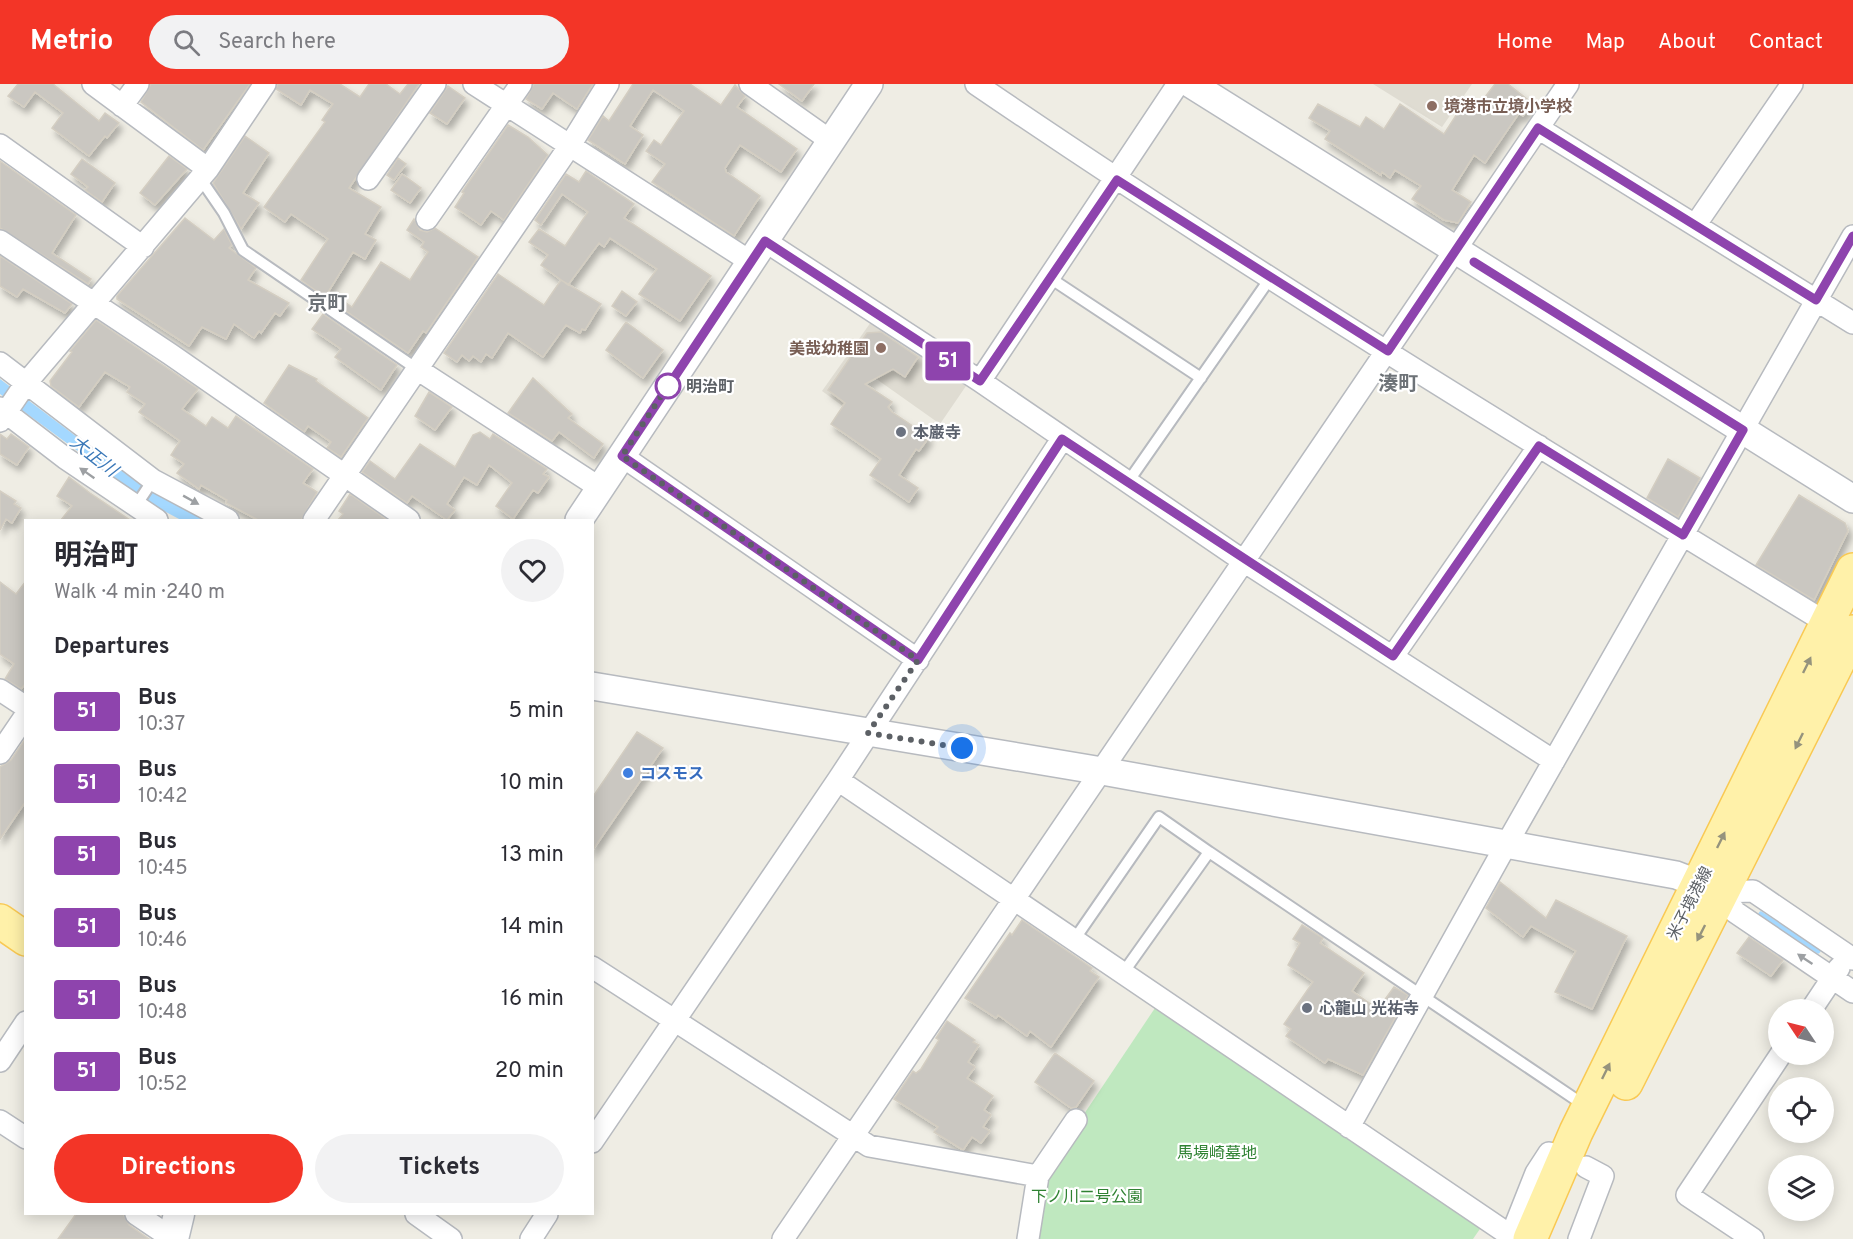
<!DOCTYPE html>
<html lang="en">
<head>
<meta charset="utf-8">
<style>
  :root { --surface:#fff; --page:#f2f2f3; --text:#2b2b33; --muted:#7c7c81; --accent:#f33527 }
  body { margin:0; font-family:Overpass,"Noto Sans JP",sans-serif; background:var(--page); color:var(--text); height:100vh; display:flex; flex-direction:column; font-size:22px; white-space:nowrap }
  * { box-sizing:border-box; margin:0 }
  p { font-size:20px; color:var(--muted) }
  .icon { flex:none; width:33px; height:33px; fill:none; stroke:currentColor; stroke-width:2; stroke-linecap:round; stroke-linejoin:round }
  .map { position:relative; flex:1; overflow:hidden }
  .side { position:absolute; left:24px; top:435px; width:570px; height:696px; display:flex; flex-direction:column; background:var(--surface); border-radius:0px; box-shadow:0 3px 15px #0003 }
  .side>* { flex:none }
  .badge { padding:0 12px; border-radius:4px; font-size:21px; line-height:39px }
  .needle { width:39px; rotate:305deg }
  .tools { position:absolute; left:1768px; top:915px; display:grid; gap:12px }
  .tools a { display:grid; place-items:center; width:66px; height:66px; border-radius:50%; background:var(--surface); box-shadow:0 3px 15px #0003; font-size:30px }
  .you { position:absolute; width:30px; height:30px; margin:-15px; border:4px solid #fff; border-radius:50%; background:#1a73e8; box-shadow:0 0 0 9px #1a73e833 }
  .map>.badge { position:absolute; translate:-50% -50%; box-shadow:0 0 0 3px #fff }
  h2 { padding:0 30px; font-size:22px; line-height:54px }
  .round { display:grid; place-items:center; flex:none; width:63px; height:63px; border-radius:32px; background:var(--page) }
  .overview { display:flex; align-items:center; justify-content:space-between; height:102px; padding:0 30px }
  h1 { font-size:28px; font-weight:700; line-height:45px }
  .primary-button { display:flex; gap:12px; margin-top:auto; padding:12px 30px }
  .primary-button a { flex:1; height:69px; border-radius:36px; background:var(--accent); color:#fff; font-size:24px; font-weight:700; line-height:69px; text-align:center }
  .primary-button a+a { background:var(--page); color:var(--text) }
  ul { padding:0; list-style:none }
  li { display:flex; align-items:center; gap:18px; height:72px; padding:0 30px }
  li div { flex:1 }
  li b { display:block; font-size:22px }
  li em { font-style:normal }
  li .badge { min-width:66px; font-weight:700; text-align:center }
  header { display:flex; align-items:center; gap:36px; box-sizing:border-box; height:84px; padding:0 30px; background:var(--accent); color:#fff }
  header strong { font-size:28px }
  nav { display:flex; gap:33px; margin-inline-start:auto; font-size:21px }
  .search { width:420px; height:54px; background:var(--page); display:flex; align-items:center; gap:15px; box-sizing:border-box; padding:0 21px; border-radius:33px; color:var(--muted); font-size:22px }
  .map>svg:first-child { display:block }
  .education { fill:#dfdcd2 }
  .green { fill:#bfe8bf }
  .water { fill:#a4d8ff }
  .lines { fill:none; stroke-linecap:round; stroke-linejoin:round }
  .stream { stroke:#a4d8ff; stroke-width:5 }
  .building { fill:#cac7c1; stroke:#d4cec2; stroke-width:1.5; filter:url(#shadow) }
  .service-casing { stroke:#b7babf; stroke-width:14 }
  .minor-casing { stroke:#b7babf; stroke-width:24 }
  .tertiary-casing { stroke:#b7babf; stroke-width:30 }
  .secondary-casing { stroke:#b7bbc1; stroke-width:33 }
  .primary-casing { stroke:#f9c953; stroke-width:36 }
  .service { stroke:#fff; stroke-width:10 }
  .minor { stroke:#fff; stroke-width:21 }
  .tertiary { stroke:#fff; stroke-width:27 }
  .secondary { stroke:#fff; stroke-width:30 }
  .primary { stroke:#fff1a9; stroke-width:33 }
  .oneway { fill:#9da0a3 }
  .oneway2 { fill:#95937d }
  .line-casing { stroke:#fff; stroke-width:14 }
  .line { stroke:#8e44ad; stroke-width:9 }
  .walk { stroke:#5c6065; stroke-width:6; stroke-dasharray:0 10.8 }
  .education-dot { fill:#8d6e63; stroke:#fff; stroke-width:2 }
  .stop-dot { fill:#fff; stroke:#8e44ad; stroke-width:3 }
  .worship-dot { fill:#6b7280; stroke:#fff; stroke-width:2 }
  .shop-dot { fill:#3f7fe0; stroke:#fff; stroke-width:2 }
  .labels { text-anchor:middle; stroke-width:4.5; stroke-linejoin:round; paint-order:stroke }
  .education-label { font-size:16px; font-weight:bold; fill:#785e54; stroke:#fff; text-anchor:start }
  .stop-label { font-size:16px; font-weight:bold; fill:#5c6065; stroke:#fff; text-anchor:start }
  .worship-label { font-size:16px; font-weight:bold; fill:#5b616d; stroke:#fff; text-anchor:start }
  .shop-label { font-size:16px; font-weight:bold; fill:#366cbe; stroke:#fff; text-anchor:start }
  .street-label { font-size:16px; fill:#5c6065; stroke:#fff }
  .park-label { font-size:16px; fill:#2f8232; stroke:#fff }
  .water-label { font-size:18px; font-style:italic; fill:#3a78b8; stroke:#fff }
  .quarter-label { font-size:20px; font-weight:bold; fill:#6d7277; stroke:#fff }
</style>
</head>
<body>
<header>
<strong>Metrio</strong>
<div class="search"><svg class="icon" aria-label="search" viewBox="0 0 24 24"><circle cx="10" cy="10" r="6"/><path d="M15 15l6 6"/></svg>Search here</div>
<nav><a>Home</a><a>Map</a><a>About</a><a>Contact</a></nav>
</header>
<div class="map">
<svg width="1853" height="1155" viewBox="0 0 1853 1155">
  <defs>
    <filter id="shadow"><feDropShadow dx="3.5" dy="6" stdDeviation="3" flood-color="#0004"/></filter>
  </defs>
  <rect width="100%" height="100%" fill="#efede4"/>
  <!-- education -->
  <path class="education" d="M1373,0h99l-30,43z
    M871,238l95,64 -26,38 -72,-51 -24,34 -22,-16z"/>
  <!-- green -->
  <path class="green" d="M1155,924l327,218 -9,13h-438l11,-61 36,-61z"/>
  <!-- water -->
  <path class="water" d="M0,295l138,104 66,37h-23l-34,-18 -147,-108z"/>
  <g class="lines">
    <!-- stream -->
    <path class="stream" d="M1761,830l57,37"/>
  </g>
  <!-- building -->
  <path class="building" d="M18,0h35l46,37 6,-8 14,10 -12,15 -2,-2 -16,20 -37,-28 11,-15 -28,-21 -11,15 -16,-11z
    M151,0h99l-47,66 -62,-48z
    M278,0h62l20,13 9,-13h17l14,10 8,-10h11l-70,104 32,19 -16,27 11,6 -11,19 -12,-7 -28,45 -24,-17 27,-41 -37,-25 -6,8 -21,-15 61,-85 -3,-2 11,-16 -23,-14 -9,15 -25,-16z
    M534,0h59l-16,25 -24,-16 -11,16 -16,-10z
    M633,0h57l31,21 14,-20 10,11 -8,11 60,42 -16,23 -41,-27 -15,23 1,4 34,24 -26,40 -82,-54 13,-18 -19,-13 8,-11 7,5 23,-34 -31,-21 -23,36 13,9 -18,29 -37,-24 15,-24 6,5z
    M779,0h35l-12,17z
    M1495,0h13l24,19 -9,13 -4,-3 -34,50 -11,-8 -22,35 19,12 -13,21 -14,-3 -32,-21 9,-13 -26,-16 -5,8 -8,-6 -1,3 -56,-36 5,-8 -21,-13 9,-14 42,23 6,-10 18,12 16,-25 44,30 20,-31 11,7z
    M448,2l17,12 -18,26 -17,-11z
    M508,41l20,12 20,18 -44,65 -13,-9 -10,14 -26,-18 9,-14 -2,-1z
    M245,52l24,17 -26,40 16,10 -18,26 -28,-46z
    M169,72l18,13 -32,36 -15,-12z
    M398,74l8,6 -12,16 -7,-5z
    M82,75l33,24 -13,19 -17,-12 3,-3 -17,-13z
    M0,77l76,54 -24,38 39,26 -3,5 -88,-56z
    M586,87l48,33 -10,14 87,58 -31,45 -41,-27 18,-25 -47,-31 -6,9 -5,-4 -31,42 -27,-20 7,-10 -19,-13 10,-13 26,17 23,-34 -26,-18 -21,31 -6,-5 31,-46 13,8z
    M402,90l19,14 -11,15 -19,-13z
    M185,134l29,22 10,-11 8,16 -3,3 27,20 -8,12 41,23 -9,13 -5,-3 -14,20 -2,-2 -5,7 -20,-14 -8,15 -24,-12 -13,19 -72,-47v-3z
    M414,135l6,11 7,2 8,-4 43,29 -52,76 -3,-2 -15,22 -77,-52 4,-6 17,12 29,-45 29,18 18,-28 -7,-5 3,-5 -17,-12z
    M0,172l72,48 -7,9 -42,-24 -6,8 -17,-11z
    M498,190l46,31 17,-25 40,24 -16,26 -3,-1 -2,4 -14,-8 -23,32 -35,-24 -16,25 -6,-4 -5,8 -8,-6 -4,5 -7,-6 -5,7 -13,-9z
    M622,207l15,11 -11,14 -14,-10z
    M323,230l74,51 -16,25 -46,-33 6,-8 -29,-20z
    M96,236l102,69 -16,20 24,17 6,-9 16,11 8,-12 77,53 -10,14 14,9 -16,28h-43l-32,-17 1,-3 -26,-15 -2,4 -22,-16 7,-9 -13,-9 9,-14 -41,-29 6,-8 -18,-12 3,-5 -25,-15 -26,35 -28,-21 -1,-5 22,-29 -2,-1z
    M626,238l37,28 -20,28 -37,-28z
    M881,248l37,25 -13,20 -12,-8 -28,15 27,18 -4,5 4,5 37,25 -10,14 -3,-2 -17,26 19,13 -9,14 -39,-27 11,-16 -50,-35 14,-21 -17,-13 39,-57z
    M289,281l28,14 -1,2 52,37 -27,39 -14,-9 4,-6 -23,-16 -4,6 -40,-29z
    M533,294l39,36 -4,4 35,26 -9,14 -35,-26 -7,9 -44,-28z
    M429,308l23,15 -17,23 -20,-14z
    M480,348l10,7 3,-5 54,35 -4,5 6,3 -11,16 -5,-3 -20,29 -17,-13 16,-23 -23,-18 -12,20 -13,-8 -17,27 8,6 -8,10 -35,-24 -5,7 -45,-31 8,-11 25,18 25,-35 35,23 18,-32z
    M0,350l7,5 4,-5 18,13 -12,18 -17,-11z
    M1668,375l32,19 -22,39 -31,-19z
    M69,393l21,16 40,27h-69l11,-14 -15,-10z
    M0,407l16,10 -2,3 7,4 -9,15 -6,-4 -6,11z
    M350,410l37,26h-49l5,-6 -4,-3z
    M1799,411l46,28 3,8 -34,69 -58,-35z
    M26,497v102l-5,6 -16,-10 9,-15 -14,-10v-72l16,12z
    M637,648l26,16 -71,103v-53z
    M26,654v63l-26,38v-72l11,-7z
    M1500,798l46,36 10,-18 71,36 -35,73 -37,-17 21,-41 -45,-25 -8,11 -37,-29z
    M1022,836l70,48 -2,3 9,6 -48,70 -21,-16 -3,5 -29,-21 -2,3 -31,-20 45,-65 2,2z
    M1302,841l21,13 -3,5 44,30 -12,18 26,18 16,-22 14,8 -45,80 -35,-16 -3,4 -39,-27 5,-7 -7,-5 29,-42 -25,-17 12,-22 -7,-4z
    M1749,853l34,23 -12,16 -34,-23z
    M947,937l28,19 -2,2 6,3 -11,17 7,5 -8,11 26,18 -9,14 7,5 -8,12 7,4 -9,12 -9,-6 -9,13 -29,-18 4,-5 -44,-28 19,-28 3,2 5,-4 18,-29 -3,-2z
    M1055,969l39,28 -18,26 -5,1 -36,-26z
    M76,1130h47l6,11 20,14h-91z"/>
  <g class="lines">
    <defs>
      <path id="service" d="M200,94l24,35 19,37 174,119
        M1050,194l151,100
        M1128,398l143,-205
        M135,423l18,-27
        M1209,768l375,253
        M1074,856l85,-123 50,35 -86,121"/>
      <path id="minor" d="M93,0l115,85
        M474,0l277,178
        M750,0l81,57
        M976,0c277,189 564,364 851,539
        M122,22l16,-22
        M1538,44l315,195
        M0,61l143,102
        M368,95l67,-95
        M427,135l94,-135
        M1696,140l96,-140
        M0,157l170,113 239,166
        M765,157l215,140 265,181 309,199
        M0,279l153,117 75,40
        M417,285l183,119
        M980,297l198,-297
        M0,324l65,50 92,62
        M0,337l26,-38 182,-214 57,-85
        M622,372l296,204
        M314,436l255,-373 39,-63
        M1393,572l146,-210
        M0,606l26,17
        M0,669l26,-38
        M838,696l673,456 25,-63 13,-20 16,5
        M1722,808l13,20 118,80
        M1722,808l31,-1 100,68
        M592,883l277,179 169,30 -10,63
        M1811,926l28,-42
        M0,977l26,-39
        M0,1037l26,17
        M1349,1043l157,-282 347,-609
        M592,1058l246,-362 224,-341
        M1038,1092l38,-56
        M136,1130l37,25
        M416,1130l35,25
        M531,1155l16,-25
        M783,1155l785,-1155
        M1579,1155l24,-63 -17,-9
        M1753,1155l-66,-44 94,-141"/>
      <path id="tertiary" d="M1191,0l662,415
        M579,436l290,-436
        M592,602l510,85 574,104 42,16"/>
      <path id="secondary" d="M173,1155l6,-25"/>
      <path id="primary" d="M0,837l26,18
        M1626,999l227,-451
        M1530,1155l46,-107 277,-562"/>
    </defs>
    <!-- service casing -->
    <use href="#service" class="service-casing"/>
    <!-- minor casing -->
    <use href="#minor" class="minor-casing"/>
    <!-- tertiary casing -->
    <use href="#tertiary" class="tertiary-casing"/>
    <!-- secondary casing -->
    <use href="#secondary" class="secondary-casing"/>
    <!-- primary casing -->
    <use href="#primary" class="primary-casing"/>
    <!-- service -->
    <use href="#service" class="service"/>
    <!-- minor -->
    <use href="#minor" class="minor"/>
    <!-- tertiary -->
    <use href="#tertiary" class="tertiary"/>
    <!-- secondary -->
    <use href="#secondary" class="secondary"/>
    <!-- primary -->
    <use href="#primary" class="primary"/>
  </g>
  <!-- one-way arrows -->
  <defs><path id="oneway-solid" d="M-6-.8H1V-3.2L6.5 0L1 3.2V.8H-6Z" transform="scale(1.5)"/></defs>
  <g class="oneway">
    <use href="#oneway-solid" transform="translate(87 389) rotate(-145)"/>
    <use href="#oneway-solid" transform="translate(191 416) rotate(29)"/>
    <use href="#oneway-solid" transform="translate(1805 875) rotate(-146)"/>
  </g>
  <g class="oneway2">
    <use href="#oneway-solid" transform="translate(1807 581) rotate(-64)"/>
    <use href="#oneway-solid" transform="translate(1799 657) rotate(116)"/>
    <use href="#oneway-solid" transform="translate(1721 756) rotate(-64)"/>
    <use href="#oneway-solid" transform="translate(1701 849) rotate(117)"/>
    <use href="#oneway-solid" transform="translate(1606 987) rotate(-64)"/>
  </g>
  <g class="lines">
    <defs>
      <path id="line" d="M1474,178l269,168 -60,105 -144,-89 -146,210 -331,-217 -144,221 -296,-204 143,-215 215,140 137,-201 271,171 150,-223 278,172 37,-64"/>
    </defs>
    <!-- line casing -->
    <use href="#line" class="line-casing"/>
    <!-- line -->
    <use href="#line" class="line"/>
    <!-- walk -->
    <path class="walk" d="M668,302l5,-8 -51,78 296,204 -50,73 94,15"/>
  </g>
  <!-- markers -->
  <g class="education-dot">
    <circle cx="1432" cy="22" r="6"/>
    <circle cx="881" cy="264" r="6"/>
  </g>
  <circle class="stop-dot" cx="668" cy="302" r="12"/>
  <g class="worship-dot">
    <circle cx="901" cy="348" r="6"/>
    <circle cx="1307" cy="924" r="6"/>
  </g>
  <circle class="shop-dot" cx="628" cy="689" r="6"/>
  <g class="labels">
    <!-- education labels -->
    <g class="education-label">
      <text x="1444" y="28">境港市立境小学校</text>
      <text x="869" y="270" text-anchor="end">美哉幼稚園</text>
    </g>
    <!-- stop labels -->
    <g class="stop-label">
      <text x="686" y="308">明治町</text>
    </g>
    <!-- worship labels -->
    <g class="worship-label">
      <text x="913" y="354">本巌寺</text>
      <text x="1319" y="930">心龍山 光祐寺</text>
    </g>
    <!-- shop labels -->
    <g class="shop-label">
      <text x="640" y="695">コスモス</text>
    </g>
    <!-- street labels -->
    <g class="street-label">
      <text transform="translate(1689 819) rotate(-63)" y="6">米子境港線</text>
    </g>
    <!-- park labels -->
    <g class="park-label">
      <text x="1217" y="1074">馬場崎墓地</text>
      <text x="1087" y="1118">下ノ川二号公園</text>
    </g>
    <!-- water labels -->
    <g class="water-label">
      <text transform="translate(94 372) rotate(38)" y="6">大正川</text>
    </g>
    <!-- quarter labels -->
    <g class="quarter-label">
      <text x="327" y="226">京町</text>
      <text x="1398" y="306">湊町</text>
    </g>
  </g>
</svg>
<div class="tools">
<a><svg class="needle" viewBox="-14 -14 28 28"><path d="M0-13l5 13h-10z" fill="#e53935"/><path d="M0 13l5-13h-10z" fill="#7c7c81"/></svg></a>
<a><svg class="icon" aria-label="locate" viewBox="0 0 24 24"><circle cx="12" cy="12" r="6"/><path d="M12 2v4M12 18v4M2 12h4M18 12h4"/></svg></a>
<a><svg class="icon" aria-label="layers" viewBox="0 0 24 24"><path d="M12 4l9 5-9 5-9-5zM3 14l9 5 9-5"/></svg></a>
</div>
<div class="you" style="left:962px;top:664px"></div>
<b class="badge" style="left:948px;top:277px;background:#8e44ad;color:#fff">51</b>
<section class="side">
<div class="overview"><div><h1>明治町</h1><p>Walk · 4 min · 240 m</p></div><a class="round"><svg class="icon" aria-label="heart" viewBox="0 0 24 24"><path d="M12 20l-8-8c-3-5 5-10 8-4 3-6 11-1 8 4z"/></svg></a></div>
<h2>Departures</h2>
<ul>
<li><span class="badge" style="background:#8e44ad;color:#fff">51</span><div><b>Bus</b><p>10:37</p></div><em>5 min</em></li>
<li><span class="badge" style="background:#8e44ad;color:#fff">51</span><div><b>Bus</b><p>10:42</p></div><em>10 min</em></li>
<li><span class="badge" style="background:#8e44ad;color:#fff">51</span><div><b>Bus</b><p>10:45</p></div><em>13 min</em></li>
<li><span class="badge" style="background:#8e44ad;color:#fff">51</span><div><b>Bus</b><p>10:46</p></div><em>14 min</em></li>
<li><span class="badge" style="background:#8e44ad;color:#fff">51</span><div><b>Bus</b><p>10:48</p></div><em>16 min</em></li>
<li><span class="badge" style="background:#8e44ad;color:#fff">51</span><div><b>Bus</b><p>10:52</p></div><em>20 min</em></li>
</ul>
<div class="primary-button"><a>Directions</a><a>Tickets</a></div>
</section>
</div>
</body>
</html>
